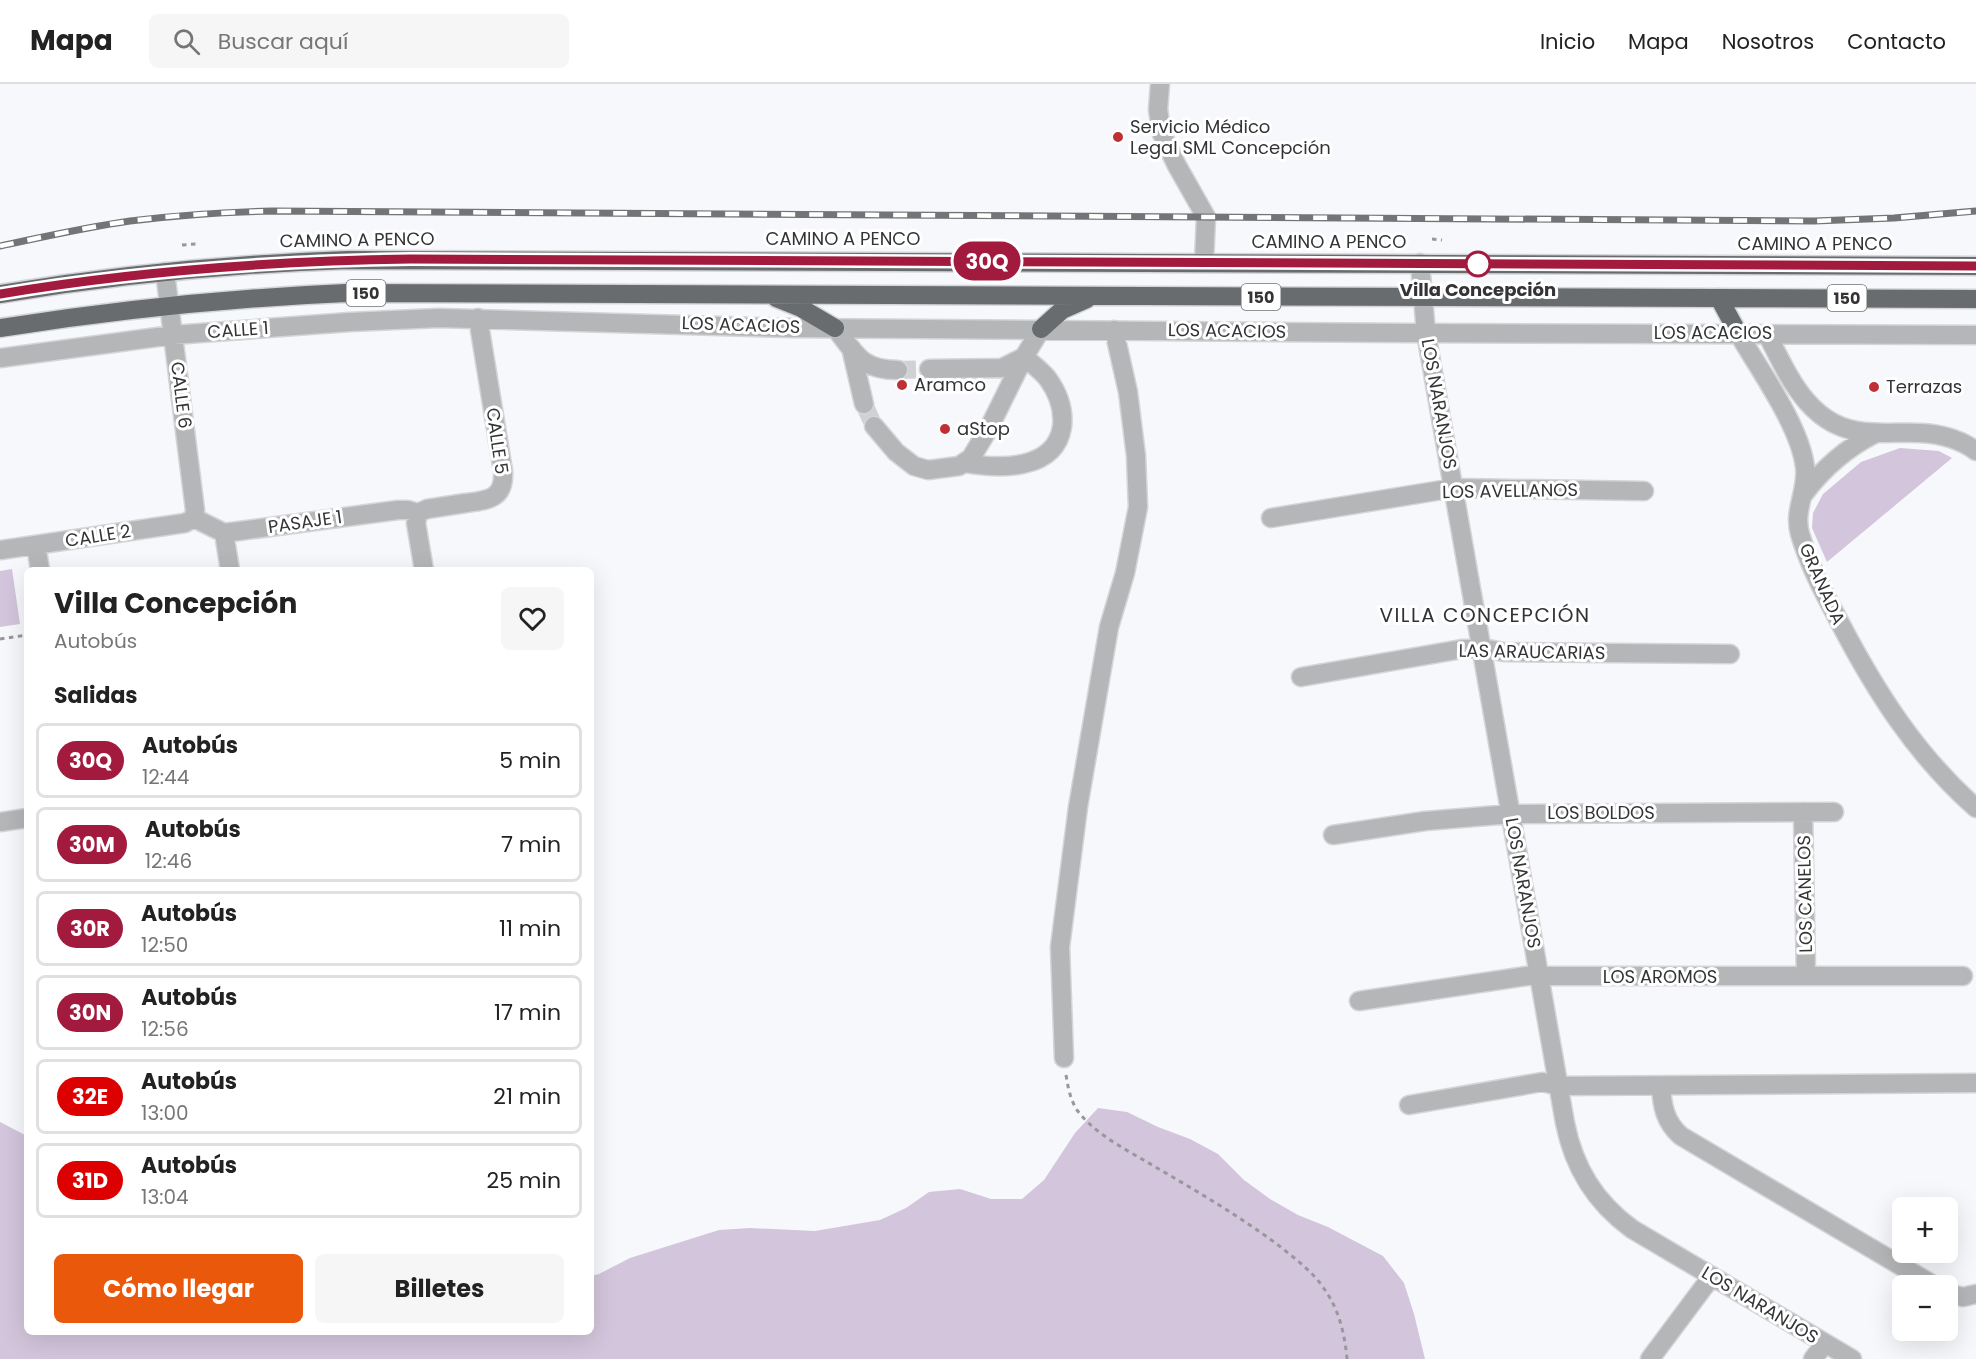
<!DOCTYPE html>
<html lang="es">
<head>
<meta charset="utf-8">
<style>
  :root { --surface:#fff; --page:#f6f6f6; --text:#222; --muted:#767676; --line:#e0e0e0; --accent:#ea580c }
  body { margin:0; font-family:Poppins,sans-serif; background:var(--page); color:var(--text); height:100vh; display:flex; flex-direction:column; font-size:22px; white-space:nowrap }
  * { box-sizing:border-box; margin:0 }
  p { font-size:20px; color:var(--muted) }
  .icon { flex:none; width:33px; height:33px; fill:none; stroke:currentColor; stroke-width:2; stroke-linecap:round; stroke-linejoin:round }
  .map { position:relative; flex:1; overflow:hidden }
  .drawer { position:absolute; left:24px; top:483px; width:570px; height:768px; display:flex; flex-direction:column; background:var(--surface); border-radius:9px; box-shadow:0 6px 24px #0002 }
  .drawer>* { flex:none }
  .badge { padding:0 12px; border-radius:20px; font-size:21px; line-height:39px }
  .fabs { position:absolute; left:1892px; top:1113px; display:grid; gap:12px }
  .fabs a { display:grid; place-items:center; width:66px; height:66px; border-radius:9px; background:var(--surface); box-shadow:0 6px 24px #0002; font-size:30px }
  .map>.badge { position:absolute; translate:-50% -50%; box-shadow:0 0 0 3px #fff }
  h2 { padding:0 30px; font-size:22px; line-height:54px }
  .round { display:grid; place-items:center; flex:none; width:63px; height:63px; border-radius:9px; background:var(--page) }
  .head { display:flex; align-items:center; justify-content:space-between; height:102px; padding:0 30px }
  h1 { font-size:28px; font-weight:700; line-height:45px }
  .button { display:flex; gap:12px; margin-top:auto; padding:12px 30px }
  .button a { flex:1; height:69px; border-radius:9px; background:var(--accent); color:#fff; font-size:24px; font-weight:700; line-height:69px; text-align:center }
  .button a+a { background:var(--page); color:var(--text) }
  ul { padding:0; list-style:none }
  li { display:flex; align-items:center; gap:18px; height:75px; margin:0 12px 9px; padding:0 18px; border:3px solid var(--line); border-radius:9px }
  li div { flex:1 }
  li b { display:block; font-size:22px }
  li em { font-style:normal }
  li .badge { min-width:66px; font-weight:700; text-align:center }
  header { display:flex; align-items:center; gap:36px; box-sizing:border-box; height:84px; padding:0 30px; background:var(--surface); border-bottom:2px solid var(--line) }
  header strong { font-size:28px }
  nav { display:flex; gap:33px; margin-inline-start:auto; font-size:21px }
  .search { width:420px; height:54px; background:var(--page); display:flex; align-items:center; gap:15px; box-sizing:border-box; padding:0 21px; border-radius:9px; color:var(--muted); font-size:22px }
  .map>svg:first-child { display:block }
  .green { fill:#d3c5db }
  .lines { fill:none; stroke-linecap:round; stroke-linejoin:round }
  .minor-tunnel { stroke:#cfd1d4; stroke-width:18; stroke-dasharray:18 9; stroke-linecap:butt }
  .minor-casing { stroke:#d3d5d8; stroke-width:21 }
  .highway-casing { stroke:#d3d5d8; stroke-width:21 }
  .path { stroke:#96989b; stroke-width:3; stroke-dasharray:4.5 4.5; stroke-linecap:butt }
  .minor { stroke:#b5b6b8; stroke-width:18 }
  .highway { stroke:#696c6e; stroke-width:18 }
  .rail-casing { stroke:#737476; stroke-width:7 }
  .rail { stroke:#fff; stroke-width:4.5; stroke-dasharray:14; stroke-linecap:butt }
  .line-casing { stroke:#fff; stroke-width:14 }
  .line { stroke:#a31a3f; stroke-width:9 }
  .poi-dot { fill:#bf2f36; stroke:#fff; stroke-width:2 }
  .stop-dot { fill:#fff; stroke:#a31a3f; stroke-width:3 }
  .labels { text-anchor:middle; stroke-width:6; stroke-linejoin:round; paint-order:stroke }
  .shield { fill:#fff; stroke:#717172; stroke-width:1.5 }
  .shield-label { font-size:16px; font-weight:bold; fill:#343436 }
  .poi-label { font-size:18px; fill:#343436; stroke:#fff; text-anchor:start }
  .street-label { font-size:18px; fill:#343436; stroke:#fff }
  .stop-label { font-size:18px; font-weight:bold; fill:#343436; stroke:#fff }
  .neighbourhood-label { font-size:20px; letter-spacing:1.5px; fill:#323336; stroke:#fff }
</style>
</head>
<body>
<header>
<strong>Mapa</strong>
<div class="search"><svg class="icon" aria-label="search" viewBox="0 0 24 24"><circle cx="10" cy="10" r="6"/><path d="M15 15l6 6"/></svg>Buscar aquí</div>
<nav><a>Inicio</a><a>Mapa</a><a>Nosotros</a><a>Contacto</a></nav>
</header>
<div class="map">
<svg width="1976" height="1275" viewBox="0 0 1976 1275">
  <rect width="100%" height="100%" fill="#f6f8fc"/>
  <!-- green -->
  <path class="green" d="M1900,364l39,3 13,7 -125,104 -15,-34 1,-15 10,-19 38,-32z
    M12,485l8,55 -20,3v-56z
    M1098,1024l29,4 31,15 32,12 28,15 26,26 26,19 28,16 30,12 55,29 21,27 10,31 11,45h-1425v-237l27,14v196h564v-56l8,-2 31,-16 89,-28 31,-2 65,3 65,-11 26,-12 23,-16 31,-3 31,10h31l22,-19 31,-47z"/>
  <g class="lines">
    <!-- minor-tunnel -->
    <path class="minor-tunnel" d="M898,286l31,-1
      M864,320l10,22"/>
    <defs>
      <path id="minor" d="M1160,0l-2,26 4,24 14,30 30,53 -2,45
        M1420,179l6,70 139,790c9,45 30,79 67,106l220,130
        M165,188l30,238 -1,8
        M835,244c21,26 26,42 63,42
        M1738,249c21,36 62,93 67,134 3,24 -12,43 -5,67 9,31 24,59 39,87 37,71 77,134 137,187
        M1767,250c22,43 43,94 98,98 18,2 37,0 55,1 20,1 40,6 56,18
        M851,264l13,56
        M0,274l173,-23 177,-13 89,-4 354,10 615,5 568,2
        M929,285l73,-1 22,-11 17,-28
        M874,342l22,26 18,14 14,4 31,-4 12,-8 18,-30 35,-71c8,7 17,13 24,22 10,14 16,31 14,48 -7,44 -63,42 -97,36
        M1803,411c20,-27 43,-47 73,-62
        M194,434l30,15 174,-23h10l10,3
        M1271,434l183,-30 190,3
        M224,449l6,37
        M36,461l4,25
        M0,466l185,-27 9,-5
        M424,486l-8,-47 2,-10 9,-4c13,-2 26,-4 39,-6 22,-3 39,-4 37,-32l-25,-153
        M1301,593l161,-28 20,-1 22,4 226,2
        M1803,728l3,164
        M0,738l27,-4
        M1333,751l92,-14 86,-7 323,-2
        M1359,917l168,-25h436
        M1064,974l-4,-111 18,-140 31,-180 16,-54 13,-66 -2,-51 -8,-64 -14,-62
        M1661,1002c1,20 4,36 20,50l254,150
        M1409,1021l133,-23 17,4 417,-3
        M1947,1209l16,4 13,-3
        M1650,1275l62,-83
        M1813,1275l12,-16"/>
      <path id="highway" d="M0,210c115,-19 231,-30 347,-34l1629,6
        M776,214l25,10 34,20
        M1719,214l19,35
        M0,244c115,-18 229,-30 346,-35l1630,6
        M1041,245l21,-19 25,-11"/>
    </defs>
    <!-- minor casing -->
    <use href="#minor" class="minor-casing"/>
    <!-- highway casing -->
    <use href="#highway" class="highway-casing"/>
    <!-- path -->
    <path class="path" d="M1432,155l10,1
      M182,161l14,-1
      M0,555l27,-4
      M1066,991c2,12 4,24 11,35 17,23 46,38 70,52 46,27 93,54 135,86 16,13 32,25 43,42 14,20 20,45 22,69"/>
    <!-- minor -->
    <use href="#minor" class="minor"/>
    <!-- highway -->
    <use href="#highway" class="highway"/>
    <defs>
      <path id="rail" d="M0,162c43,-9 87,-19 130,-25 48,-6 95,-9 142,-10l1542,10 80,-3 82,-7"/>
    </defs>
    <!-- rail casing -->
    <use href="#rail" class="rail-casing"/>
    <!-- rail -->
    <use href="#rail" class="rail"/>
  </g>
  <g class="lines">
    <defs>
      <path id="line" d="M0,210c136,-23 273,-33 411,-35l1565,7"/>
    </defs>
    <!-- line casing -->
    <use href="#line" class="line-casing"/>
    <!-- line -->
    <use href="#line" class="line"/>
  </g>
  <!-- markers -->
  <g class="poi-dot">
    <circle cx="1118" cy="53" r="6"/>
    <circle cx="902" cy="301" r="6"/>
    <circle cx="1874" cy="303" r="6"/>
    <circle cx="945" cy="345" r="6"/>
  </g>
  <circle class="stop-dot" cx="1478" cy="180" r="12"/>
  <g class="labels">
    <!-- shield labels -->
    <g class="shield">
      <rect x="346.5" y="196" width="39" height="26" rx="4.5"/>
      <rect x="1241.5" y="200" width="39" height="26" rx="4.5"/>
      <rect x="1827.5" y="201" width="39" height="26" rx="4.5"/>
    </g>
    <g class="shield-label">
      <text x="366" y="215">150</text>
      <text x="1261" y="219">150</text>
      <text x="1847" y="220">150</text>
    </g>
    <!-- poi labels -->
    <g class="poi-label">
      <text x="1130" y="49">Servicio Médico<tspan x="1130" dy="21">Legal SML Concepción</tspan></text>
      <text x="914" y="307">Aramco</text>
      <text x="1886" y="309">Terrazas</text>
      <text x="957" y="351">aStop</text>
    </g>
    <!-- street labels -->
    <g class="street-label">
      <text x="843" y="161">CAMINO A PENCO</text>
      <text transform="translate(357 156) rotate(-1)" y="6">CAMINO A PENCO</text>
      <text x="1329" y="164">CAMINO A PENCO</text>
      <text x="1815" y="166">CAMINO A PENCO</text>
      <text transform="translate(741 241) rotate(2)" y="6">LOS ACACIOS</text>
      <text transform="translate(238 246) rotate(-4)" y="6">CALLE 1</text>
      <text transform="translate(1227 247) rotate(1)" y="6">LOS ACACIOS</text>
      <text x="1713" y="255">LOS ACACIOS</text>
      <text transform="translate(181 311) rotate(83)" y="6">CALLE 6</text>
      <text transform="translate(1439 320) rotate(80)" y="6">LOS NARANJOS</text>
      <text transform="translate(497 357) rotate(82)" y="6">CALLE 5</text>
      <text transform="translate(1510 407) rotate(-1)" y="6">LOS AVELLANOS</text>
      <text transform="translate(305 438) rotate(-8)" y="6">PASAJE 1</text>
      <text transform="translate(98 452) rotate(-9)" y="6">CALLE 2</text>
      <text transform="translate(1822 500) rotate(66)" y="6">GRANADA</text>
      <text transform="translate(1532 568) rotate(1)" y="6">LAS ARAUCARIAS</text>
      <text x="1601" y="735">LOS BOLDOS</text>
      <text transform="translate(1523 799) rotate(80)" y="6">LOS NARANJOS</text>
      <text transform="translate(1805 810) rotate(-91)" y="6">LOS CANELOS</text>
      <text x="1660" y="899">LOS AROMOS</text>
      <text transform="translate(1760 1221) rotate(31)" y="6">LOS NARANJOS</text>
    </g>
    <!-- stop labels -->
    <g class="stop-label">
      <text x="1478" y="212">Villa Concepción</text>
    </g>
    <!-- neighbourhood labels -->
    <g class="neighbourhood-label">
      <text x="1485" y="538">VILLA CONCEPCIÓN</text>
    </g>
  </g>
</svg>
<div class="fabs">
<a>+</a>
<a>−</a>
</div>
<b class="badge" style="left:987px;top:177px;background:#a31a3f;color:#fff">30Q</b>
<section class="drawer">
<div class="head"><div><h1>Villa Concepción</h1><p>Autobús</p></div><a class="round"><svg class="icon" aria-label="heart" viewBox="0 0 24 24"><path d="M12 20l-8-8c-3-5 5-10 8-4 3-6 11-1 8 4z"/></svg></a></div>
<h2>Salidas</h2>
<ul>
<li><span class="badge" style="background:#a31a3f;color:#fff">30Q</span><div><b>Autobús</b><p>12:44</p></div><em>5 min</em></li>
<li><span class="badge" style="background:#a31a3f;color:#fff">30M</span><div><b>Autobús</b><p>12:46</p></div><em>7 min</em></li>
<li><span class="badge" style="background:#a31a3f;color:#fff">30R</span><div><b>Autobús</b><p>12:50</p></div><em>11 min</em></li>
<li><span class="badge" style="background:#a31a3f;color:#fff">30N</span><div><b>Autobús</b><p>12:56</p></div><em>17 min</em></li>
<li><span class="badge" style="background:#d00;color:#fff">32E</span><div><b>Autobús</b><p>13:00</p></div><em>21 min</em></li>
<li><span class="badge" style="background:#d00;color:#fff">31D</span><div><b>Autobús</b><p>13:04</p></div><em>25 min</em></li>
</ul>
<div class="button"><a>Cómo llegar</a><a>Billetes</a></div>
</section>
</div>
</body>
</html>
